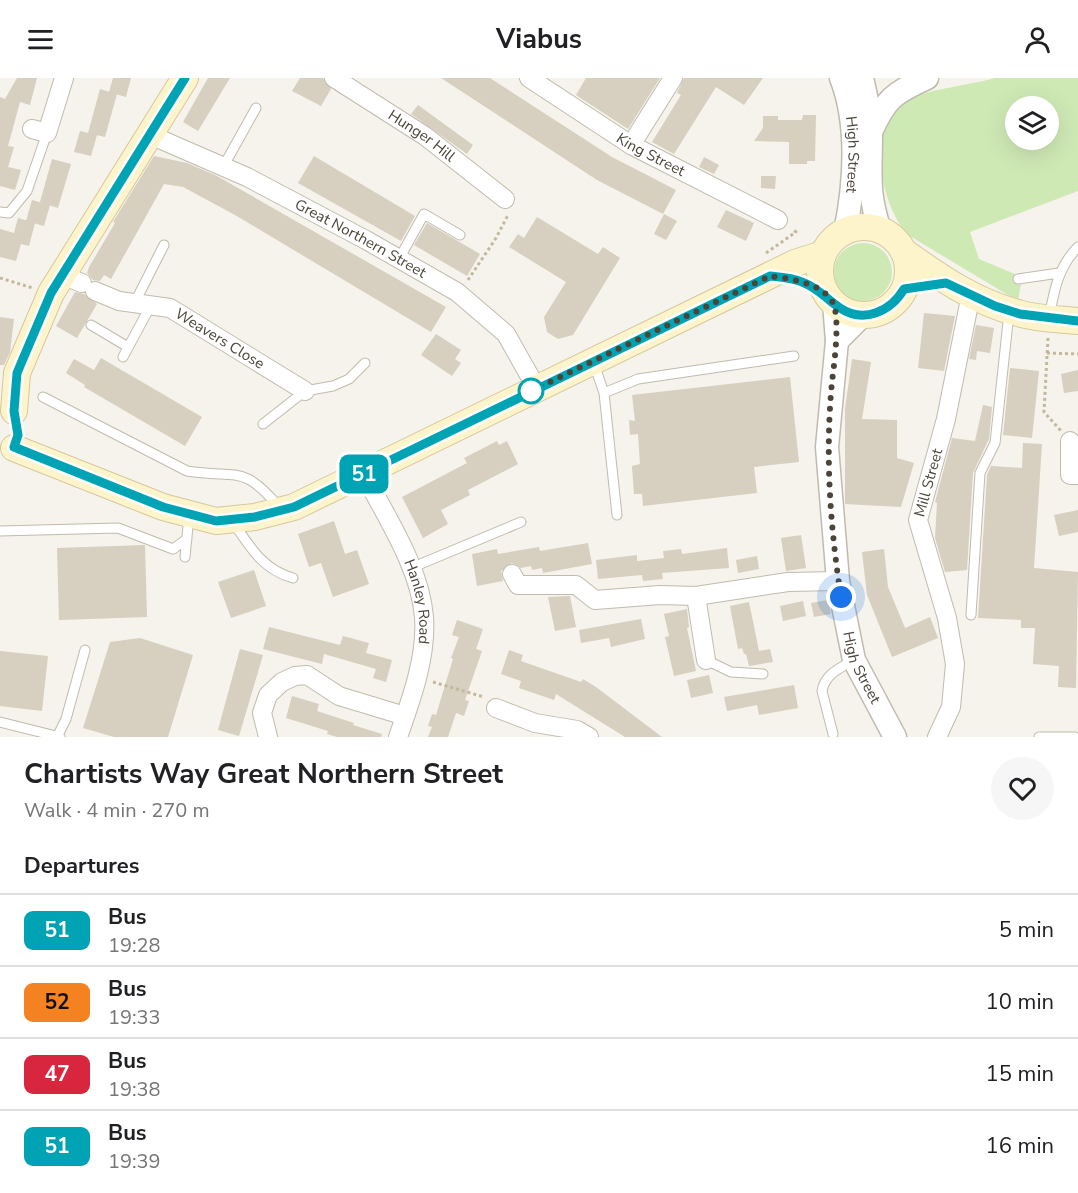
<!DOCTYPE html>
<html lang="en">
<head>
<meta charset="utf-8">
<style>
  :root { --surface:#fff; --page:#f6f6f6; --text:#202124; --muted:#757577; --line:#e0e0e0 }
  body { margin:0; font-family:"Nunito Sans",sans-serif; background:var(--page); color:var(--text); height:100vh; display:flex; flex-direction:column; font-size:22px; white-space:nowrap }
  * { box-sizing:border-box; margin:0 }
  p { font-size:20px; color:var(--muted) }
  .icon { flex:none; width:33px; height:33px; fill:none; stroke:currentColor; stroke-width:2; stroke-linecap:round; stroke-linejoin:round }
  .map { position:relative; height:659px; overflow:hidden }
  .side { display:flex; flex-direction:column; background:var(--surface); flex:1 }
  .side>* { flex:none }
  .badge { padding:0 12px; border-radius:9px; font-size:21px; line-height:39px }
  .fabs { position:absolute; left:1005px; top:18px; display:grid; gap:12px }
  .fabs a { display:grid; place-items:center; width:54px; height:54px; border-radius:50%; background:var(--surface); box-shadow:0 6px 24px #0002; font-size:30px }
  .you { position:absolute; width:30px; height:30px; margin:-15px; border:4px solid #fff; border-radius:50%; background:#1a73e8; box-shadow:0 0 0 9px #1a73e833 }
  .map>.badge { position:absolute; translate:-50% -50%; box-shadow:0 0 0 3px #fff }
  h2 { padding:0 24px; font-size:22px; line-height:54px }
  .round { display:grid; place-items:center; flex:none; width:63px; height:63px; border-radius:32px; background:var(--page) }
  .head { display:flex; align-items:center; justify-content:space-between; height:102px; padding:0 24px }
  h1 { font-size:28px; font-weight:700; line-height:45px }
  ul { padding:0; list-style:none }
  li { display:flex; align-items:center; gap:18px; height:72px; padding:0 24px; border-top:2px solid var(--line) }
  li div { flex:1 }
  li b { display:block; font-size:22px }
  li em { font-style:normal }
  li .badge { min-width:66px; font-weight:700; text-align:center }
  header { display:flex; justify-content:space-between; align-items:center; height:78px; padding:0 24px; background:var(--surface); font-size:27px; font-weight:700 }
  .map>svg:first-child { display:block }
  .green { fill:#cfe9b5; fill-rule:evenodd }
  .building { fill:#d7cfc0 }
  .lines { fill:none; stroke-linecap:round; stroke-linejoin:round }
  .service-casing { stroke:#c1bbad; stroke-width:11 }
  .minor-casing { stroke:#c1bbad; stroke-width:20 }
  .tertiary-casing { stroke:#c1bbad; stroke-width:25 }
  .secondary-casing { stroke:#d5c89b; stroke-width:28 }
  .path { stroke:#c3b89f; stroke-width:3; stroke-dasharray:3 3; stroke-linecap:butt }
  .service { stroke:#fff; stroke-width:9 }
  .minor { stroke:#fff; stroke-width:18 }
  .tertiary { stroke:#fff; stroke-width:22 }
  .secondary { stroke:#fef4cc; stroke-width:26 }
  .line-casing { stroke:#fff; stroke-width:14 }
  .line { stroke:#00a3b4; stroke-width:9 }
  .walk { stroke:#4a4439; stroke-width:6; stroke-dasharray:0 10.8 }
  .stop-dot { fill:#fff; stroke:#00a3b4; stroke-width:3 }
  .labels { text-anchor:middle; stroke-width:4.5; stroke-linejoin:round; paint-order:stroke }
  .street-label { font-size:15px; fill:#4a4439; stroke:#fff }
</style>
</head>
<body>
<header><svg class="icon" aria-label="menu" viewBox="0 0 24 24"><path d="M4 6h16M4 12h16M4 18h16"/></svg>Viabus<svg class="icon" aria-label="person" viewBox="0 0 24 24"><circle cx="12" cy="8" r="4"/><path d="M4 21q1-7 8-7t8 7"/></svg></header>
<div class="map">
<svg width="1078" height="659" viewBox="0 0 1078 659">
  <rect width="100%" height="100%" fill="#f5f3eb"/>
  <!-- green -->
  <path class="green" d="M995,0h83v113l-108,41 9,27 43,18 -4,24 -110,-66c-28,-30 -45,-113 1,-136 20,-10 62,-14 86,-21zM1016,28h32v34h-32z
    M834 194a29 29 0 1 1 58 0a29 29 0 1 1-58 0Z"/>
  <!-- building -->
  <path class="building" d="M17,0h20l-7,27 -10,-3 -12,44 6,1 -6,20 13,3 -6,20 -15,-4v-89l5,2z
    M113,0h18l-5,19 -17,-5z
    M208,0h22l-32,53 -15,-9z
    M300,0h23l8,11 -10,17 -29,-15z
    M441,0h49l122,79 64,33 -13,24 -66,-34z
    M586,0h74l-32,51 -52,-34z
    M684,0h79l-19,27 -28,-18 -42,67 -22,-12 29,-47 -4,-2z
    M100,11l17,5 -12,43 -17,-4z
    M418,27l55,40 -6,9 -56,-40z
    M803,37h13l-1,46h-8v3h-18v-22l-35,-1 9,-13v-12h15v4h24z
    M80,53l17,4 -6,21 -17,-4z
    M154,78l33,7 30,13 229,131 -15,25 -196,-117 -52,-28 -19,-3 -53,95 -7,-4 -4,6 -7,-1 -6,-7 2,-6 26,-44 -2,-1z
    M314,78l101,60 -14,25 -103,-58z
    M704,79l15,8 -5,9 -15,-7z
    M52,81l19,5 -13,44 -18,-6z
    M761,98h15l-1,13 -14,-1z
    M32,122l18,5 -6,21 -18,-5z
    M726,132l28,13 -8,18 -29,-14z
    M664,136l13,7 -11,19 -12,-6z
    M537,139l61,37 5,-7 17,11 -47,77 -15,4 -11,-7 -3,-15 22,-35 -57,-35 9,-13 6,4z
    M18,140l17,5 -6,23 -8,-2 -5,17 -16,-4v-28l14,4z
    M427,145l53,31 -13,22 -53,-31z
    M75,214l9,2 13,10 -20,34 -21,-12z
    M924,235l31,3 -11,55 -26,-3z
    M0,239l14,2 -4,33 -6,13h-4z
    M976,247l18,3 -4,25 -13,-2 -1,9 -7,-1z
    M436,256l25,16 -6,9 6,4 -9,13 -31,-21z
    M101,280l101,59 -17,29 -101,-59 1,-2 -19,-12 8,-14 20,11z
    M852,281l19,3 -9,57 35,1v38l17,5 -13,44 -56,-3v-95z
    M1010,290l29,3 -7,67 -29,-3z
    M1078,292v21l-14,2 -3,-19z
    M790,299l9,85 -45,5 3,26 -114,13 -1,-12h-8l-2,-28 8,-2 -2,-30 -8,1 -1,-15 6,1 -3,-26z
    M983,327l9,2 -3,32 -16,34 -6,97 -22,2 -10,-34 2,-35 -2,-1 17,-64 23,3z
    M497,363l2,4 8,-4 11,23 -50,26 2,5 -29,15 7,14 -25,14 -21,-41 65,-34 -3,-5z
    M1023,365l19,1 -8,124 44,4 -2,116 -18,-1 1,-21 -26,-2 2,-36h-14v-8l-43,-2 9,-143 4,-9 31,2z
    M1078,432v22l-19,4 -5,-21z
    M334,443l11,33 12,-4 12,34 -36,13 -12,-34 -12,4 -11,-33z
    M801,457l5,33 -20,3 -5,-33z
    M588,465l4,21 -49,9 -1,-5 -10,2 -1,-4 -10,2 -9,-5 -11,8 2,10 -26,5 -5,-32 25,-5 1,5 41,-7 1,4z
    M145,467l2,72 -88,3 -2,-72z
    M727,470l2,20 -67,5 1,6 -20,2 -1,-6 -44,4 -2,-19 41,-5v6l27,-3 -1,-7 18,-2 1,5z
    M884,471l4,38 17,41 25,-11 8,21 -46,19 -25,-62 -5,-43z
    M757,478l2,13 -21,4 -2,-13z
    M254,492l12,36 -35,12 -13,-36z
    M570,518l6,31 -21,4 -7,-34z
    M828,522l3,14 -17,3 -3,-14z
    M803,523l3,15 -23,5 -3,-15z
    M749,524l10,49 11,-2 3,13 -24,4 -3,-12h-2l-2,-6 -4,1 -8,-43z
    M687,531l2,18 -2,1 9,43 -22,5 -9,-39 4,-1 -5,-22z
    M641,541l4,20 -34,8 -2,-9 -28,5 -2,-13z
    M457,542l26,9 -7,20 6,2 -17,49 4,1 -5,15 -8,-3 -8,24h-20l4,-10 -4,-1 4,-12 4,1 17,-56 -2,-1 8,-21 -7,-2z
    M269,549l71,18 3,-9 26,7 -3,10 26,7 -6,22 -13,-4 3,-9 -52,-15 -2,10 -59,-15z
    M140,560l53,17 -25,82h-54l-31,-9 27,-86z
    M240,571l23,6 -24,81 -21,-6z
    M509,572l14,5 -2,6 60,21 2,-3 13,8 66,50h-37l-69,-43 -2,6 -35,-12 2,-7 -20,-7z
    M0,573l48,5 -6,55 -42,-5z
    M709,597l4,18 -22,5 -4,-18z
    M794,607l4,23 -39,7 -2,-10 -30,6 -3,-14z
    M292,618l27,8 -2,7 37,12 -1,2 29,9 -1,3h-44l-10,-3 1,-3 -42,-13z"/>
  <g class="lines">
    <defs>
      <path id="service" d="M223,89l33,-59
        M0,134l9,1 18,-22 20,-58
        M399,181l25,-45 36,21
        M1018,201l41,-6
        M134,226l30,-59
        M1049,240c5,-27 9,-51 29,-71
        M91,247l37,22
        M123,279l28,-52
        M594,286l10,29 13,122
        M604,315l34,-14 156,-23
        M43,319l144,74c51,8 55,-8 93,37
        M263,346l42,-33 28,-5 16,-7 16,-16
        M233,444c17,25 30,48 60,56
        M0,453l118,-3 55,21 14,-10
        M185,479l4,-41
        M411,490l110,-46
        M971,537l9,-142 15,-30 14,-130
        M706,582l25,12 32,2
        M0,644l60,15
        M833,656l-11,-43c3,-17 18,-23 32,-31
        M58,657l8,-16 19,-69
        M1039,659h36"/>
      <g id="minor">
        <path id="s1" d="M334,0l91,58 80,63"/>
        <path id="s2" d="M529,0l102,67 147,75"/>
        <path d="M32,51l15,4 17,-55"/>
        <path id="s3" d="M148,56l99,43 119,63 91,52 49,42 31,55"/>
        <path d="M631,67l42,-67"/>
        <path d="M61,197l21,8"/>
        <path id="s4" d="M95,213l24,10 51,7 135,83"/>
        <path d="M1070,363v34h8"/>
        <path id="s5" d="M364,396c22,43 56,93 60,143 3,40 -13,83 -26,120"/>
        <path d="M512,496l6,11h58l19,15 65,-5 36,1 92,-14 50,-1"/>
        <path d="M696,518l10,64"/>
        <path d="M496,630l39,15 42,7 12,7"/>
        <path d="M268,659l-6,-24 6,-18 14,-13 13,-6 12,-1 32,21 66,20"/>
        <path id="s6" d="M937,659l14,-30 4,-43 -8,-46 -29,-98 28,-101 25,-125"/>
      </g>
      <g id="tertiary">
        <path id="s7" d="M841,0c18,46 14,106 4,154"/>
        <path d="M862,0c4,17 9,38 9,56 0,39 -4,58 9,96"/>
        <path d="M871,54c15,-34 23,-39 56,-54"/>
        <path id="s8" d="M834,225l3,38 -10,106 11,134 16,79 41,77"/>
        <path d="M837,263l26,-26"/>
      </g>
      <path id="secondary" d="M820 193a44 44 0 1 1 88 0a44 44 0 1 1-88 0Z
        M903,173c36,26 72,51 115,62 19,6 40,6 60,8
        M14,333l3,-38 34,-80 134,-215
        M14,370l149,59 53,14 39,-4 39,-10 501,-244 28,-9"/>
    </defs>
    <!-- service casing -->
    <use href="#service" class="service-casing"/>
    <!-- minor casing -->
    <use href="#minor" class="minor-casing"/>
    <!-- tertiary casing -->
    <use href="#tertiary" class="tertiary-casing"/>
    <!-- secondary casing -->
    <use href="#secondary" class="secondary-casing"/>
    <!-- path -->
    <path class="path" d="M766,175l30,-21 -4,-3
      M0,200l33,10
      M468,202l28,-42 12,-23
      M1048,260l-4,74 17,19
      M1047,275l31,1
      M433,604l51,15"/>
    <!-- service -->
    <use href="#service" class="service"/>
    <!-- minor -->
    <use href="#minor" class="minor"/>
    <!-- tertiary -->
    <use href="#tertiary" class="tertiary"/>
    <!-- secondary -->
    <use href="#secondary" class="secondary"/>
  </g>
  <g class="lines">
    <defs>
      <path id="line" d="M185,0l-134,215 -34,80 -3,38 4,24 -4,12 149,60 53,14 39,-4 39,-10 476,-231c10,1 23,2 32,6 18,7 24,17 38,26 24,16 51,3 64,-19l42,-6 49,23 25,8 58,7"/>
    </defs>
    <!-- line casing -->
    <use href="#line" class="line-casing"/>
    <!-- line -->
    <use href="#line" class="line"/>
    <!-- walk -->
    <path class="walk" d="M531,313l239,-115c20,3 49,6 62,25 9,14 2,64 0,81 -7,72 -2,144 9,215"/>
  </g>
  <!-- markers -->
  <circle class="stop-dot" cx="531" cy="313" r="12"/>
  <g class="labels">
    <!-- street labels -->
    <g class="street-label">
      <text dy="5" stroke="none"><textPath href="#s1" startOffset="105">Hunger Hill</textPath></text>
      <text dy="5" stroke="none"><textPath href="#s2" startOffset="144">King Street</textPath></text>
      <text dy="5" stroke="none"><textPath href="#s7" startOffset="78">High Street</textPath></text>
      <text dy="5" stroke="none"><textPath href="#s3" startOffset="237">Great Northern Street</textPath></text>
      <text dy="5" stroke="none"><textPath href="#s4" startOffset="136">Weavers Close</textPath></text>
      <text dy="5" stroke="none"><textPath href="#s6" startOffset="264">Mill Street</textPath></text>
      <text dy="5" stroke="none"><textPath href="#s5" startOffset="140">Hanley Road</textPath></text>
      <text dy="5" stroke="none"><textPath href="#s8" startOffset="369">High Street</textPath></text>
    </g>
  </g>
</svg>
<div class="fabs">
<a><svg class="icon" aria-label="layers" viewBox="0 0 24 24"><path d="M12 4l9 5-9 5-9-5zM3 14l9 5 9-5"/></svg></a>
</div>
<div class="you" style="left:841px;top:519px"></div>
<b class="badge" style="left:364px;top:396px;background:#00a3b4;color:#fff">51</b>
</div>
<section class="side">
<div class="head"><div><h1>Chartists Way Great Northern Street</h1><p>Walk · 4 min · 270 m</p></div><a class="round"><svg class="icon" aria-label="heart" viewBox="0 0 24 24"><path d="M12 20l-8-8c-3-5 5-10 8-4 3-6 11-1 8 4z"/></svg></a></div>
<h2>Departures</h2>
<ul>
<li><span class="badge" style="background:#00a3b4;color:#fff">51</span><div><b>Bus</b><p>19:28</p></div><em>5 min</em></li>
<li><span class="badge" style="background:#f58220;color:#111">52</span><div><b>Bus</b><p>19:33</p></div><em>10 min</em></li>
<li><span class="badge" style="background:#d7263d;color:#fff">47</span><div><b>Bus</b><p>19:38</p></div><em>15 min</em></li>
<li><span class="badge" style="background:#00a3b4;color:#fff">51</span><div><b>Bus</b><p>19:39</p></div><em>16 min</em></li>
</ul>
</section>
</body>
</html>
